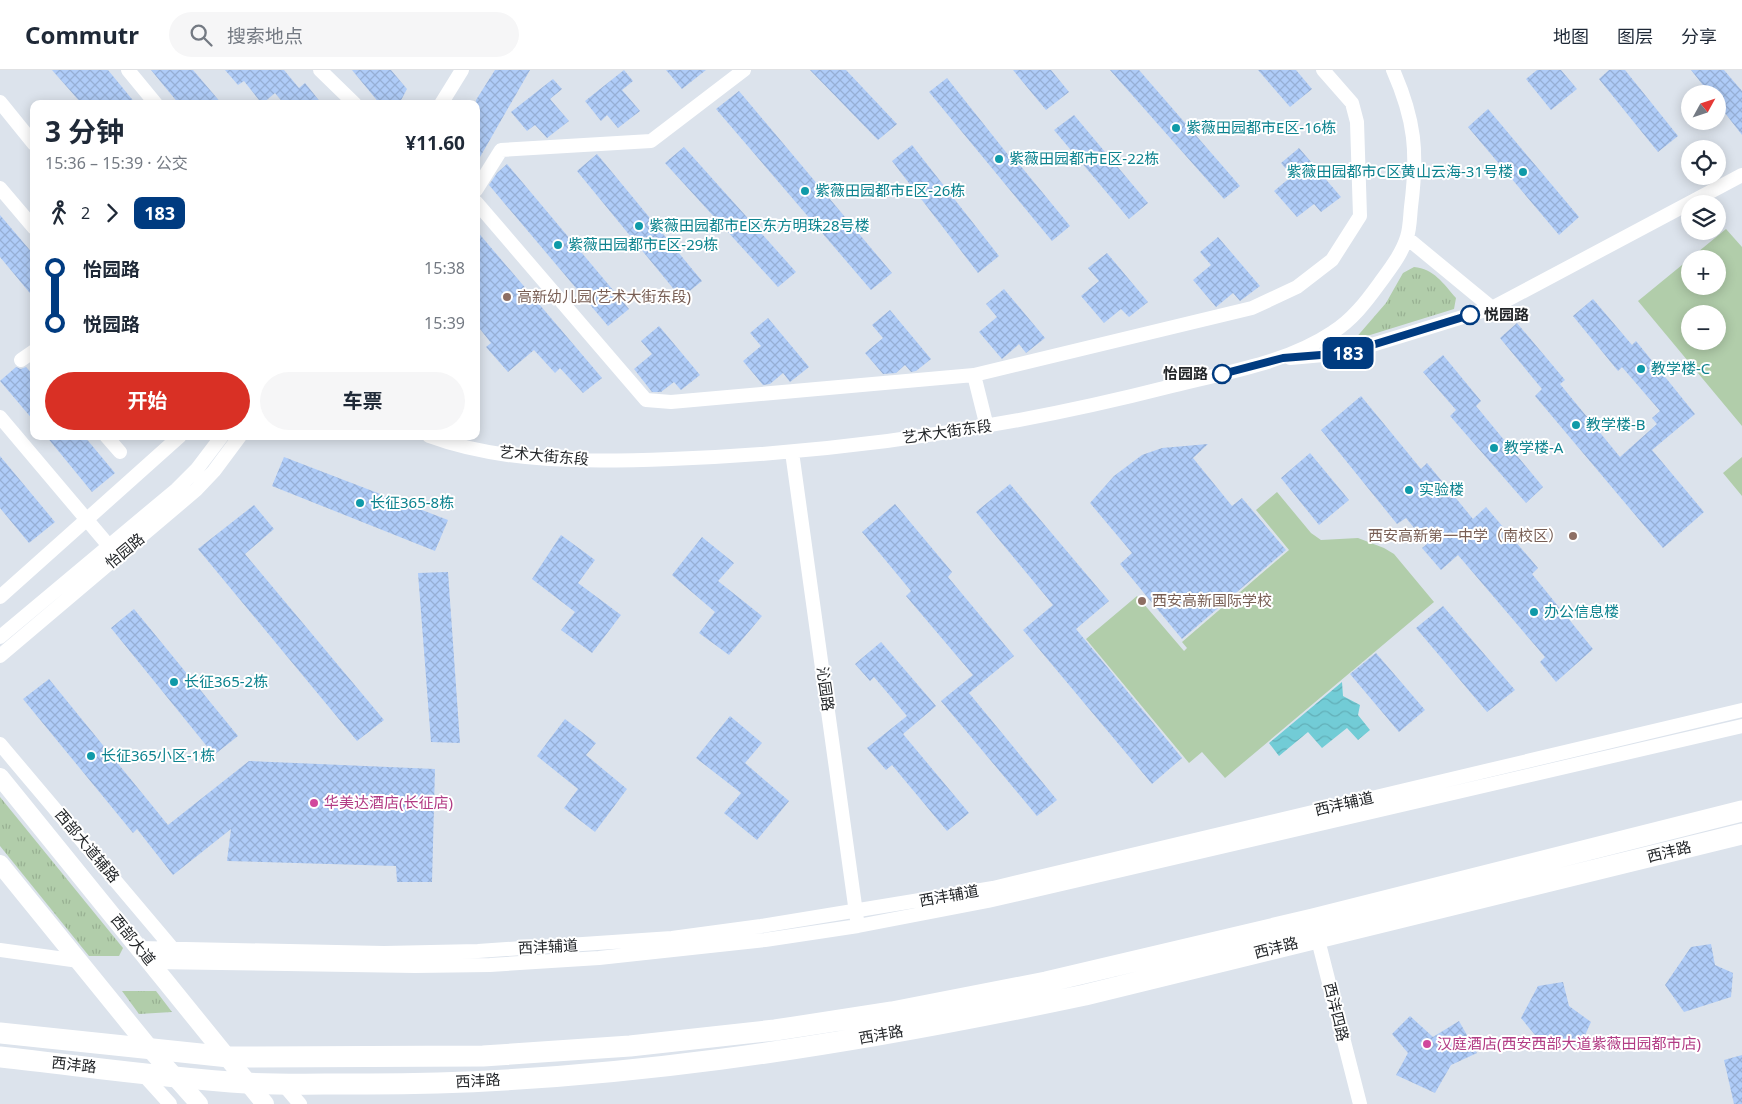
<!DOCTYPE html>
<html lang="zh">
<head>
<meta charset="utf-8">
<style>
  :root { --surface:#fff; --page:#f6f6f7; --text:#1f2937; --muted:#747a83; --line:#e0e1e3; --accent:#d93025 }
  body { margin:0; font-family:"Noto Sans","Noto Sans SC",sans-serif; background:var(--page); color:var(--text); height:100vh; display:flex; flex-direction:column; font-size:19px; white-space:nowrap }
  * { box-sizing:border-box; margin:0 }
  p { font-size:16px; color:var(--muted) }
  .icon { flex:none; width:28px; height:28px; fill:none; stroke:currentColor; stroke-width:2; stroke-linecap:round; stroke-linejoin:round }
  .map { position:relative; flex:1; overflow:hidden }
  .drawer { position:absolute; left:30px; top:30px; width:450px; height:340px; display:flex; flex-direction:column; background:var(--surface); border-radius:10px; box-shadow:0 2px 12px #0003 }
  .drawer>* { flex:none }
  .badge { padding:0 10px; border-radius:8px; font-size:18px; line-height:32px }
  .needle { width:32px; rotate:50deg }
  .controls { position:absolute; left:1681px; top:15px; display:grid; gap:10px }
  .controls a { display:grid; place-items:center; width:45px; height:45px; border-radius:50%; background:var(--surface); box-shadow:0 2px 12px #0003; font-size:25px }
  .map>.badge { position:absolute; translate:-50% -50%; box-shadow:0 0 0 2px #fff }
  .legs { display:flex; align-items:center; gap:8px; height:55px; padding:0 15px; font-size:16px }
  .legs p { margin-inline-start:auto }
  .headline { display:flex; align-items:center; justify-content:space-between; height:85px; padding:0 15px }
  h1 { font-size:28px; font-weight:700; line-height:38px }
  .cta { display:flex; gap:10px; margin-top:auto; padding:10px 15px }
  .cta a { flex:1; height:58px; border-radius:30px; background:var(--accent); color:#fff; font-size:20px; font-weight:700; line-height:58px; text-align:center }
  .cta a+a { background:var(--page); color:var(--text) }
  ul { padding:0 15px; list-style:none }
  li { display:flex; align-items:center; gap:18px; height:55px; font-size:19px }
  li i { display:grid; place-items:center; width:8px; height:100%; margin:0 6px; background:currentColor }
  li i::after { content:''; width:12px; height:12px; margin:-6px; border:4px solid; border-radius:50%; background:var(--surface) }
  li p { margin-inline-start:auto }
  li:first-child i { background:linear-gradient(#0000 50%,currentColor 0) }
  li:last-child i { background:linear-gradient(currentColor 50%,#0000 0) }
  header { display:flex; align-items:center; gap:30px; box-sizing:border-box; height:70px; padding:0 25px; background:var(--surface); border-bottom:1px solid var(--line) }
  header strong { font-size:24px }
  nav { display:flex; gap:28px; margin-inline-start:auto; font-size:18px }
  .search { width:350px; height:45px; background:var(--page); display:flex; align-items:center; gap:12px; box-sizing:border-box; padding:0 18px; border-radius:28px; color:var(--muted); font-size:19px }
  .map>svg:first-child { display:block }
  .grass { fill:url(#grass-tufts) }
  .garden { fill:#b1cdaa; fill-rule:evenodd }
  .water { fill:url(#water-waves) }
  .building { fill:url(#building-cross-hatch) }
  .lines { fill:none; stroke-linecap:round; stroke-linejoin:round }
  .minor { stroke:#fff; stroke-width:14 }
  .major { stroke:#fff; stroke-width:18 }
  .highway { stroke:#fff; stroke-width:21 }
  .line-1-casing { stroke:#fff; stroke-width:11 }
  .line-1 { stroke:#003b80; stroke-width:8 }
  .culture-dot { fill:#0f9aa8; stroke:#fff; stroke-width:2 }
  .education-dot { fill:#8d6e63; stroke:#fff; stroke-width:2 }
  .stop-1-dot { fill:#fff; stroke:#003b80; stroke-width:2.5 }
  .hotel-dot { fill:#d1479c; stroke:#fff; stroke-width:2 }
  .labels { text-anchor:middle; stroke-width:4; stroke-linejoin:round; paint-order:stroke }
  .culture-label { font-size:15px; fill:#0d838f; stroke:#fff; text-anchor:start }
  .education-label { font-size:15px; fill:#785e54; stroke:#fff; text-anchor:start }
  .stop-label { font-size:15px; font-weight:bold; fill:#232629; stroke:#fff; text-anchor:start }
  .street-label { font-size:15px; fill:#232629; stroke:#fff }
  .hotel-label { font-size:15px; fill:#b23c85; stroke:#fff; text-anchor:start }
</style>
</head>
<body>
<header>
<strong>Commutr</strong>
<div class="search"><svg class="icon" aria-label="search" viewBox="0 0 24 24"><circle cx="10" cy="10" r="6"/><path d="M15 15l6 6"/></svg>搜索地点</div>
<nav><a>地图</a><a>图层</a><a>分享</a></nav>
</header>
<div class="map">
<svg width="1742" height="1034" viewBox="0 0 1742 1034">
  <defs>
    <pattern id="grass-tufts" width="24" height="20" patternUnits="userSpaceOnUse" patternTransform="scale(1.25)"><rect width="24" height="20" fill="#b1cdaa"/><path d="M3 7l-1-3M5 7V3M7 7l1-3M15 17l-1-3M17 17v-4M19 17l1-3" fill="none" stroke="#98b092"/></pattern>
    <pattern id="water-waves" width="16" height="10" patternUnits="userSpaceOnUse" patternTransform="scale(1.25)"><rect width="16" height="10" fill="#72ccd6"/><path d="M0 5q4-4 8 0t8 0" fill="none" stroke="#62afb8"/></pattern>
    <pattern id="building-cross-hatch" width="8" height="8" patternUnits="userSpaceOnUse" patternTransform="scale(1.25)"><rect width="8" height="8" fill="#afccf8"/><path d="M0 0l8 8M0 8l8-8" fill="none" stroke="#96afd5"/></pattern>
  </defs>
  <rect width="100%" height="100%" fill="#dce3ec"/>
  <!-- grass -->
  <path class="grass" d="M1414,197c20,2 29,16 42,31l-2,11 -100,31 32,-37 17,-30z
    M0,727l123,151 -4,8h-30l-89,-110z
    M122,921h34l16,21 -33,2z"/>
  <!-- garden -->
  <path class="garden" d="M1726,159l16,18v179l-104,-125zM1690,189h28v27h-28zM1690,244h28v27h-28z
    M1742,387v39l-19,-23z
    M1277,422l34,41 10,7 37,-2 26,10 10,6 40,48 -209,176 -23,-26 -13,11 -103,-124 51,-43 47,55 3,-3 -5,-6 107,-92 -33,-40z"/>
  <!-- water -->
  <path class="water" d="M1342,612l1,14 17,9 -2,10 12,15 -12,10 -11,-12 -25,20 -14,-16 -29,24 -10,-13z"/>
  <!-- building -->
  <path class="building" d="M52,0h56l28,34h-54z
    M151,0h42l29,34h-43z
    M225,0h59l15,18 6,-5 17,21h-38l-9,-11 -13,11 -18,-23 -6,4z
    M352,0h39l16,19 -8,15h-19z
    M495,0h35l-54,94v-64z
    M624,0l9,11 -11,9 18,21 -22,17 -11,-13 -6,6 -16,-20z
    M666,0h40l-24,19z
    M810,0h36l51,54 -19,16z
    M1013,0h38l18,22 -23,18z
    M1110,0h29l101,116 -16,13z
    M1258,0h38l16,19 -22,18z
    M1537,0h24l16,19 -26,21 -25,-31z
    M1609,0h16l53,66 -20,16 -59,-73z
    M1691,0h33l18,21v44l-24,-31v-10h-8z
    M947,8l66,83 2,-2 55,67 -18,15 -123,-149z
    M553,9l9,10 -12,10 19,22 -22,17 -12,-13 -8,6 -16,-19z
    M739,21l153,182 -21,17 -155,-181z
    M1488,39l91,108 -20,18 -91,-108z
    M1074,45l74,88 -19,16 -75,-89z
    M912,75l87,111 -21,17 -86,-112z
    M684,77l112,125 -18,15 -113,-124z
    M1299,78l42,49 -20,15 -7,-8 -17,13 -23,-26 18,-15 -11,-13z
    M597,84l105,127 -21,17 -104,-127z
    M507,94l122,145 -21,17 -119,-141 8,-12z
    M0,145l34,40v43l-34,-41z
    M476,160l126,148 -19,15 -23,-25 -5,5 -21,-23 -26,22 -22,-25 5,-4 -15,-19z
    M1218,167l42,49 -20,15 -7,-8 -17,14 -23,-27 18,-15 -11,-13z
    M1107,183l41,49 -19,15 -8,-8 -17,14 -23,-27 18,-15 -11,-13z
    M1004,219l41,49 -19,15 -7,-9 -17,15 -23,-27 18,-15 -11,-13z
    M1593,229l39,46 4,-4 59,73 -43,36 52,62 -41,36 -128,-152 7,-7 -42,-51 17,-15 48,57 -5,4 60,73 37,-33 -5,-6 8,-7 -38,-44 -4,4 -45,-55z
    M890,240l41,49 -15,12 -5,1 -6,-7 -9,8 -13,1 -18,-21 18,-15 -11,-13z
    M768,248l41,49 -19,15 -7,-9 -13,11 -7,1 -20,-24 18,-15 -11,-13z
    M659,256l41,49 -19,15 -7,-8 -13,10h-9l-18,-23 18,-15 -11,-13z
    M1443,285l38,46 -5,5 67,81 -17,16 -76,-87 6,-6 -33,-38z
    M16,297l5,2 5,-2 8,9v45l-34,-40z
    M1361,326l60,73 6,-6 46,56 13,-12 52,61 -6,6 61,75 -37,33 -16,-20 5,-5 -87,-102 -17,15 -19,-22 5,-4 -21,-26 -9,6 -76,-94z
    M46,366h38l31,37 -23,19z
    M1208,374l-15,14 39,48 10,-8 44,52 -104,89 -62,-75 12,-11 -42,-50 24,-27 28,-21 20,-7z
    M1310,383l39,47 -30,25 -38,-47z
    M0,386l55,66 -26,21 -29,-35z
    M284,387l164,63 -13,31 -163,-65z
    M1010,414l99,117 -33,28 106,129 -30,26 -129,-154 30,-25 -77,-93z
    M895,434l57,68 -4,5 66,79 -45,37 88,107 -20,16 -96,-115 32,-26 -67,-79 5,-5 -49,-59z
    M254,435l20,24 -29,25 139,166 -27,21 -159,-192z
    M561,465l34,25 -17,23 43,32 -29,38 -31,-23 14,-18 -43,-33z
    M702,467l32,26 -16,18 44,35 -33,39 -30,-22 16,-21 -43,-37z
    M448,502l12,171 -29,-1 -13,-169z
    M1443,536l72,84 -28,22 -71,-84z
    M134,539l104,127 -24,19 -103,-127z
    M881,572l55,64 -33,28 66,79 -22,18 -55,-66 -6,5 -19,-22 40,-32 -33,-39 -4,4 -15,-17z
    M1376,583l49,57 -26,22 -49,-58z
    M49,609l119,146 81,-64 186,8 -3,113h-35l-1,-16 -169,-5 4,-32 -58,46 -36,-46 -4,4 -110,-134z
    M730,646l32,27 -17,20 44,38 -32,39 -33,-27 17,-20 -45,-35z
    M565,649l31,24 -10,12 41,34 -32,43 -31,-24 14,-19 -41,-33z
    M1711,874l4,21 18,8 -2,24 -47,15 -19,-27 26,-38z
    M1563,912l6,24 22,16 -10,22 -37,2 -23,-28 17,-32z
    M1410,946l23,21 26,-16 18,32 -26,12 -16,28 -39,-18 12,-22 -16,-19z
    M1742,985v49h-8l-10,-44z"/>
  <g class="lines">
    <!-- minor -->
    <path class="minor" d="M128,0l28,34
      M320,0l35,34
      M0,32l34,42
      M441,34l21,-34
      M0,118l34,40
      M476,120l25,-40 150,-9 93,-71
      M476,132l170,198 25,2 303,-27 278,-67 45,-21 35,-27 28,-44 -3,-94 -5,-19 -29,-33
      M1407,168l85,70
      M1290,288l56,-5 146,-45 250,-133
      M21,290l13,-9
      M974,305l13,52
      M0,347l109,129
      M106,366l14,16
      M429,366c76,28 163,26 242,23 169,-6 337,-31 501,-73 54,-14 113,-22 161,-54 19,-12 33,-30 46,-48 10,-14 23,-30 28,-47 3,-9 3,-21 4,-30 7,-55 4,-87 -18,-137
      M792,382l65,468
      M0,527l180,-161
      M0,567l177,-148 20,-20 25,-33
      M0,586l196,-166 18,-19 26,-35
      M0,674l173,205
      M1316,862l44,172
      M139,878l245,5 94,-2 194,-13 89,-12 232,-38 749,-178
      M0,880l79,11
      M150,892l265,4 75,-1 109,-7 166,-18 93,-14 130,-25 754,-175
      M142,1003l28,31
      M282,1013l18,21"/>
    <!-- major -->
    <path class="major" d="M0,707l265,327
      M0,794l151,186 48,54"/>
    <!-- highway -->
    <path class="highway" d="M0,963l229,24 254,-1 147,-10 145,-16 117,-18 154,-30 267,-63 429,-108
      M0,987c82,9 164,21 246,26 35,2 70,1 104,1 247,2 494,-38 735,-89l657,-161"/>
  </g>
  <g class="lines">
    <defs>
      <path id="line-1" d="M1222,304l61,-16 63,-5 124,-38"/>
    </defs>
    <!-- line-1 casing -->
    <use href="#line-1" class="line-1-casing"/>
    <!-- line-1 -->
    <use href="#line-1" class="line-1"/>
  </g>
  <!-- markers -->
  <g class="culture-dot">
    <circle cx="1176" cy="58" r="5"/>
    <circle cx="999" cy="89" r="5"/>
    <circle cx="1523" cy="102" r="5"/>
    <circle cx="805" cy="121" r="5"/>
    <circle cx="639" cy="156" r="5"/>
    <circle cx="558" cy="175" r="5"/>
    <circle cx="1641" cy="299" r="5"/>
    <circle cx="1576" cy="355" r="5"/>
    <circle cx="1494" cy="378" r="5"/>
    <circle cx="1409" cy="420" r="5"/>
    <circle cx="360" cy="433" r="5"/>
    <circle cx="1534" cy="542" r="5"/>
    <circle cx="174" cy="612" r="5"/>
    <circle cx="91" cy="686" r="5"/>
  </g>
  <g class="education-dot">
    <circle cx="507" cy="227" r="5"/>
    <circle cx="1573" cy="466" r="5"/>
    <circle cx="1142" cy="531" r="5"/>
  </g>
  <g class="stop-1-dot">
    <circle cx="1470" cy="245" r="9"/>
    <circle cx="1222" cy="304" r="9"/>
  </g>
  <g class="hotel-dot">
    <circle cx="314" cy="733" r="5"/>
    <circle cx="1427" cy="974" r="5"/>
  </g>
  <g class="labels">
    <!-- culture labels -->
    <g class="culture-label">
      <text x="1186" y="63">紫薇田园都市E区-16栋</text>
      <text x="1009" y="94">紫薇田园都市E区-22栋</text>
      <text x="1513" y="107" text-anchor="end">紫薇田园都市C区黄山云海-31号楼</text>
      <text x="815" y="126">紫薇田园都市E区-26栋</text>
      <text x="649" y="161">紫薇田园都市E区东方明珠28号楼</text>
      <text x="568" y="180">紫薇田园都市E区-29栋</text>
      <text x="1651" y="304">教学楼-C</text>
      <text x="1586" y="360">教学楼-B</text>
      <text x="1504" y="383">教学楼-A</text>
      <text x="1419" y="425">实验楼</text>
      <text x="370" y="438">长征365-8栋</text>
      <text x="1544" y="547">办公信息楼</text>
      <text x="184" y="617">长征365-2栋</text>
      <text x="101" y="691">长征365小区-1栋</text>
    </g>
    <!-- education labels -->
    <g class="education-label">
      <text x="517" y="232">高新幼儿园(艺术大街东段)</text>
      <text x="1563" y="471" text-anchor="end">西安高新第一中学（南校区）</text>
      <text x="1152" y="536">西安高新国际学校</text>
    </g>
    <!-- stop labels -->
    <g class="stop-label">
      <text x="1484" y="250">悦园路</text>
      <text x="1208" y="309" text-anchor="end">怡园路</text>
    </g>
    <!-- street labels -->
    <g class="street-label">
      <text transform="translate(947 362) rotate(-8)" y="5">艺术大街东段</text>
      <text transform="translate(544 386) rotate(5)" y="5">艺术大街东段</text>
      <text transform="translate(125 481) rotate(-40)" y="5">怡园路</text>
      <text transform="translate(825 619) rotate(82)" y="5">沁园路</text>
      <text transform="translate(1344 734) rotate(-13)" y="5">西沣辅道</text>
      <text transform="translate(87 776) rotate(50)" y="5">西部大道辅路</text>
      <text transform="translate(1669 782) rotate(-14)" y="5">西沣路</text>
      <text transform="translate(949 826) rotate(-10)" y="5">西沣辅道</text>
      <text transform="translate(133 870) rotate(51)" y="5">西部大道</text>
      <text transform="translate(548 877) rotate(-3)" y="5">西沣辅道</text>
      <text transform="translate(1276 878) rotate(-14)" y="5">西沣路</text>
      <text transform="translate(1336 942) rotate(76)" y="5">西沣四路</text>
      <text transform="translate(881 965) rotate(-10)" y="5">西沣路</text>
      <text transform="translate(74 995) rotate(6)" y="5">西沣路</text>
      <text transform="translate(478 1011) rotate(-3)" y="5">西沣路</text>
    </g>
    <!-- hotel labels -->
    <g class="hotel-label">
      <text x="324" y="738">华美达酒店(长征店)</text>
      <text x="1437" y="979">汉庭酒店(西安西部大道紫薇田园都市店)</text>
    </g>
  </g>
</svg>
<div class="controls">
<a><svg class="needle" viewBox="-14 -14 28 28"><path d="M0-13l5 13h-10z" fill="#e53935"/><path d="M0 13l5-13h-10z" fill="#747a83"/></svg></a>
<a><svg class="icon" aria-label="locate" viewBox="0 0 24 24"><circle cx="12" cy="12" r="6"/><path d="M12 2v4M12 18v4M2 12h4M18 12h4"/></svg></a>
<a><svg class="icon" aria-label="layers" viewBox="0 0 24 24"><path d="M12 4l9 5-9 5-9-5zM3 14l9 5 9-5"/></svg></a>
<a>+</a>
<a>−</a>
</div>
<b class="badge" style="left:1348px;top:283px;background:#003b80;color:#fff">183</b>
<section class="drawer">
<div class="headline"><div><h1>3 分钟</h1><p>15:36 – 15:39 · 公交</p></div><b>¥11.60</b></div>
<div class="legs"><svg class="icon" aria-label="walk" viewBox="0 0 24 24"><circle cx="13" cy="4" r="2"/><path d="M13 8l-2 6 4 7M11 14l-3 7M7 12l3-4h3l4 4"/></svg>2<svg class="icon" aria-label="forward" viewBox="0 0 24 24"><path d="M9 5l7 7-7 7"/></svg><b class="badge" style="background:#003b80;color:#fff">183</b></div>
<ul>
<li><i style="color:#003b80"></i><b>怡园路</b><p>15:38</p></li>
<li><i style="color:#003b80"></i><b>悦园路</b><p>15:39</p></li>
</ul>
<div class="cta"><a>开始</a><a>车票</a></div>
</section>
</div>
</body>
</html>
